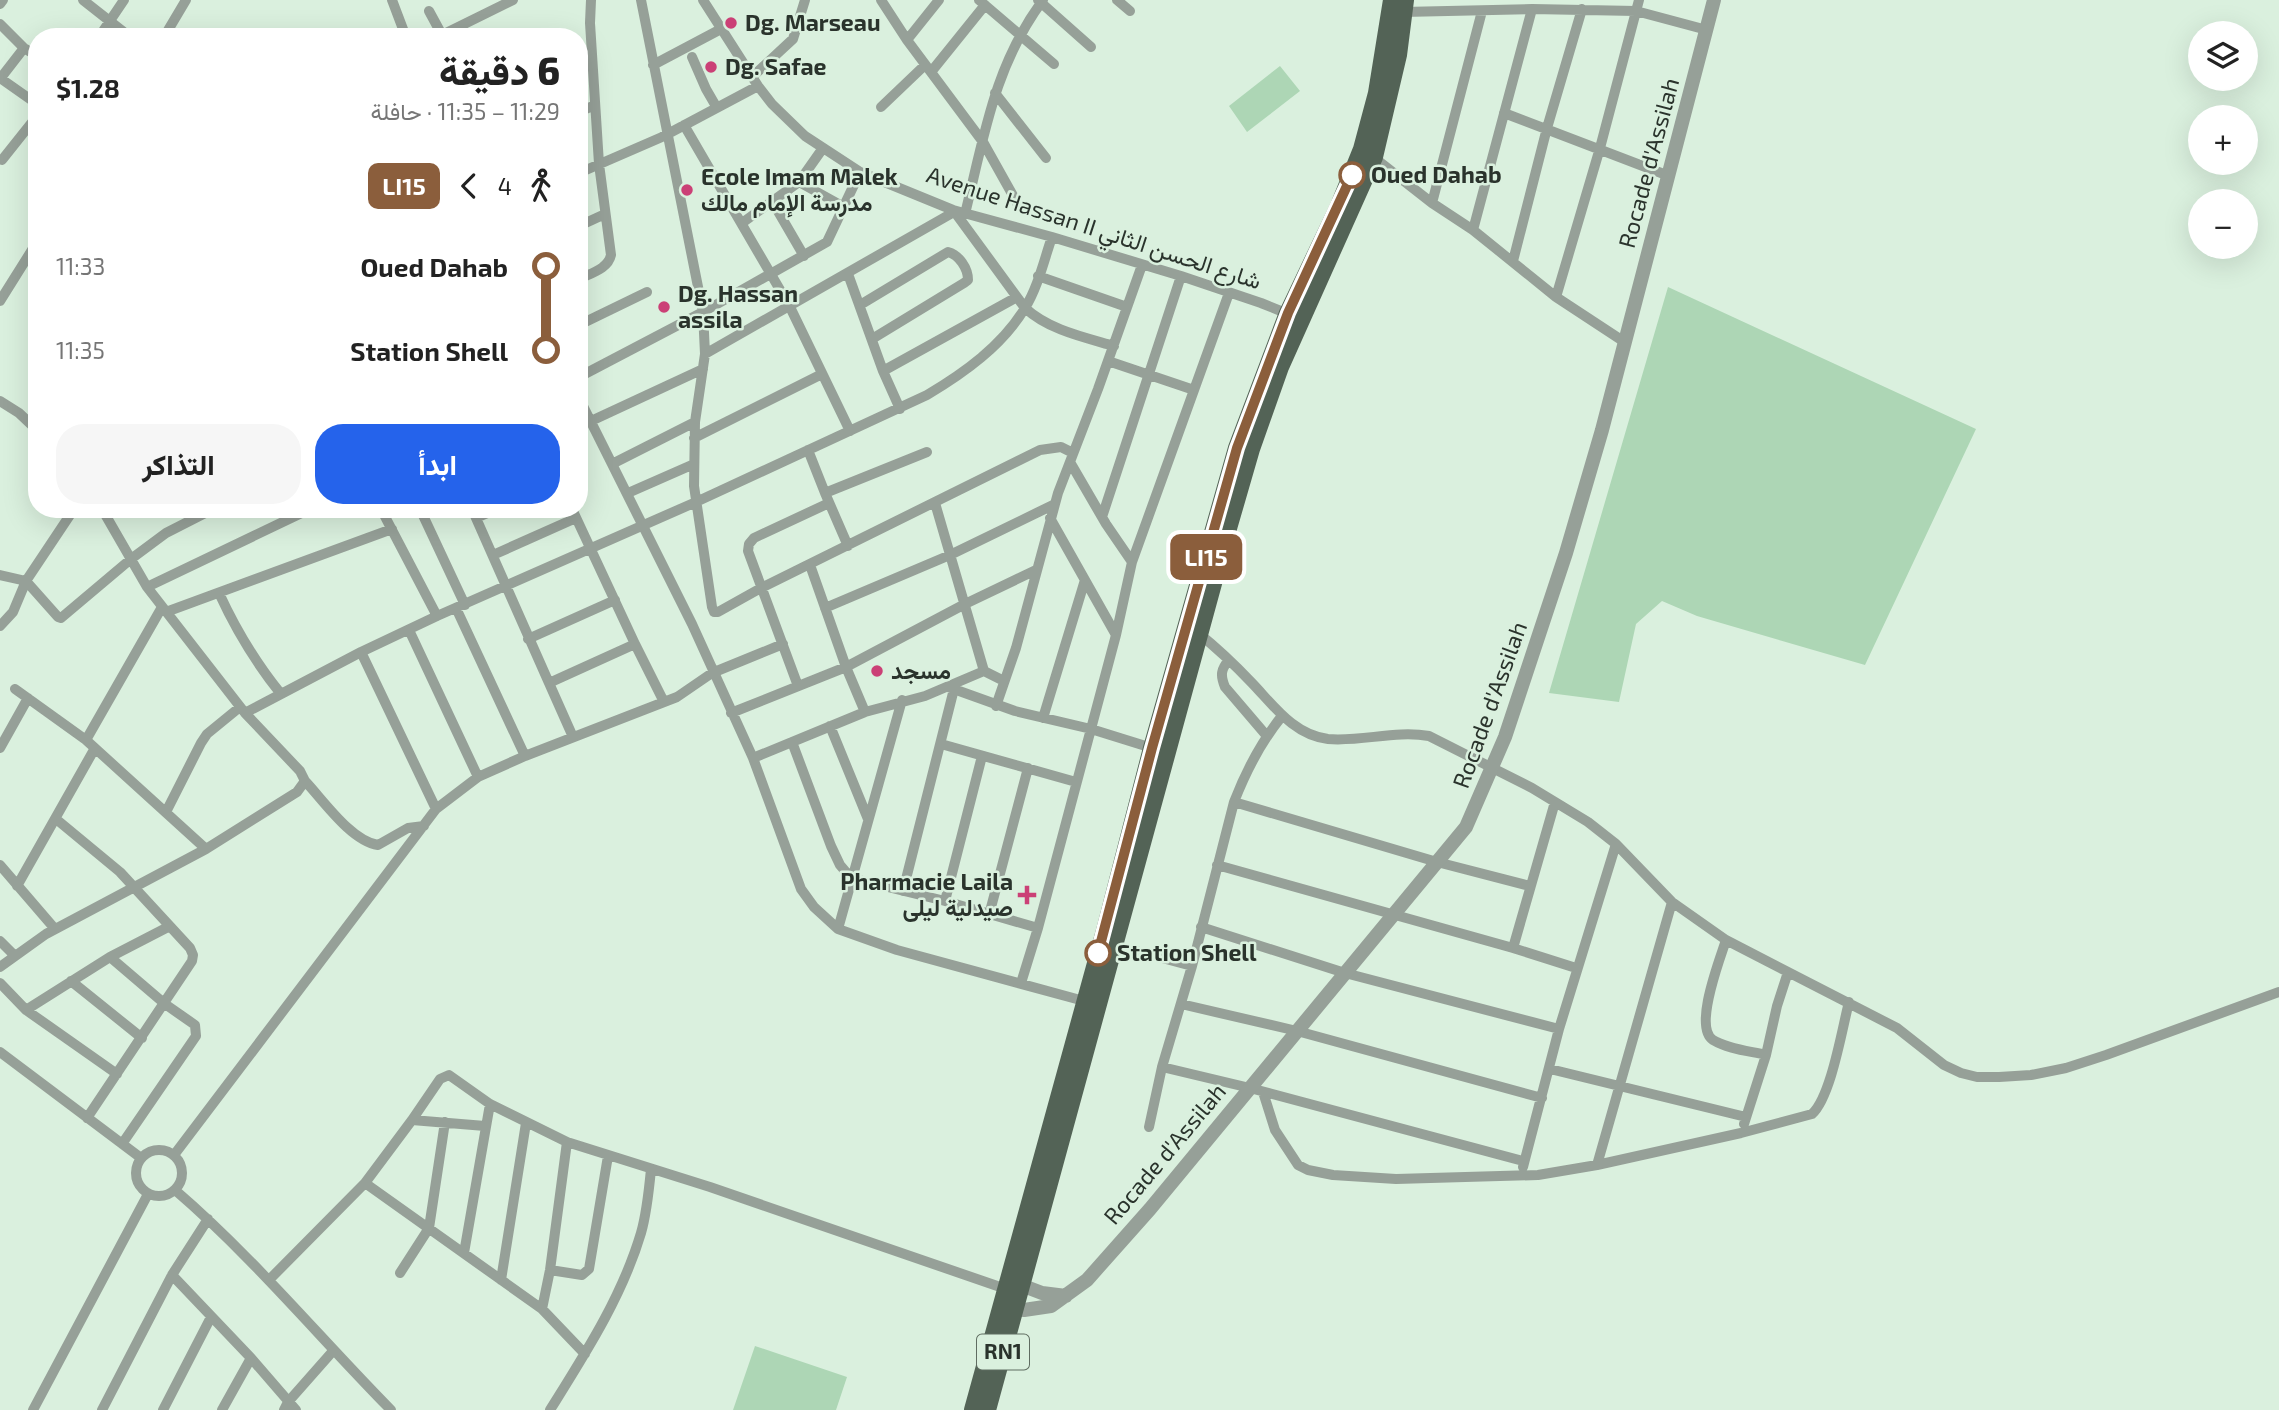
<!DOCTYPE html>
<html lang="ar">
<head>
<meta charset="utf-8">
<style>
  :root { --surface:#fff; --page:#f6f6f6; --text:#222; --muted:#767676; --accent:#2563eb }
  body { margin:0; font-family:"Exo 2",Vazirmatn,sans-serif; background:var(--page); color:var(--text); direction:rtl; height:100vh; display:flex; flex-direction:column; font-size:26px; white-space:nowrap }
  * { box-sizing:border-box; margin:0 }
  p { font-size:23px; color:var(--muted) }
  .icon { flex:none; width:38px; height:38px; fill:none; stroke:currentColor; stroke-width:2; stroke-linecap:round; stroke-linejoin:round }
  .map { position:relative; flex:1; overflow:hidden; direction:ltr }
  .side { position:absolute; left:28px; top:28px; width:560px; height:490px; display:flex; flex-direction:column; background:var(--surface); border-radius:28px; box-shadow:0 7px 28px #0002; direction:rtl }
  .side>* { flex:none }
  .badge { padding:0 14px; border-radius:10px; font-size:24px; line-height:46px }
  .fabs { position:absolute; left:2188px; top:21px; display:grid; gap:14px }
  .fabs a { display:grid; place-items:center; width:70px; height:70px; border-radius:50%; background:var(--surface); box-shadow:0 7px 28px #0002; font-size:35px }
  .map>.badge { position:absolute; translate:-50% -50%; box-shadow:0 0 0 4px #fff }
  .legs { display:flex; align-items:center; gap:10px; height:77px; padding:0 28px; font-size:23px }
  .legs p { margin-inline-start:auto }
  .summary { display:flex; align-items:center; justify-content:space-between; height:119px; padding:0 28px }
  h1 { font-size:38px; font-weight:800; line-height:52px }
  .action { display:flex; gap:14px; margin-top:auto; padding:14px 28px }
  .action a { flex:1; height:80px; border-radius:28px; background:var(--accent); color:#fff; font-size:28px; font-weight:800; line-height:80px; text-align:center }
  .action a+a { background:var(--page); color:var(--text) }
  ul { padding:0 28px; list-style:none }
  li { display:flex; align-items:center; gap:24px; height:84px; font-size:26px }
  li i { display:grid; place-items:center; width:10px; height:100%; margin:0 9px; background:currentColor }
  li i::after { content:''; width:18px; height:18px; margin:-9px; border:5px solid; border-radius:50%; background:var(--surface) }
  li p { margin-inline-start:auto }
  li:first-child i { background:linear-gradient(#0000 50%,currentColor 0) }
  li:last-child i { background:linear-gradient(currentColor 50%,#0000 0) }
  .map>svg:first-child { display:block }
  .green { fill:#add6b5 }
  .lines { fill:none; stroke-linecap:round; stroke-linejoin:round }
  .minor { stroke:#96a098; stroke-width:10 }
  .tertiary { stroke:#96a098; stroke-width:14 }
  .primary { stroke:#536356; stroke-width:18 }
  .line-1-casing { stroke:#fff; stroke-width:16 }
  .line-1 { stroke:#8b5e3c; stroke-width:10 }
  .poi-dot { fill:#cb4076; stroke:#daf0de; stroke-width:2.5 }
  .stop-1-dot { fill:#fff; stroke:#8b5e3c; stroke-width:3.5 }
  .labels { text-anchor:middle; stroke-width:5; stroke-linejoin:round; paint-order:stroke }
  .shield { fill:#daf0de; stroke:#5f6c61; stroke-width:2 }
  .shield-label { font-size:21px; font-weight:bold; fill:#2a332c }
  .poi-label { font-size:23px; font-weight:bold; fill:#2a332c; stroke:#daf0de; text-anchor:start }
  .street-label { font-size:23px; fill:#2a332c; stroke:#daf0de }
  .stop-label { font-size:23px; font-weight:bold; fill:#2a332c; stroke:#daf0de; text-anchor:start }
</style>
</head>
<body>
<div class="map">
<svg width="2279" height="1410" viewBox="0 0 2279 1410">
  <rect width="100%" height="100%" fill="#daf0de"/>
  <!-- green -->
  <path class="green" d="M1280,66l20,25 -53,41 -18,-26z
    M1668,287l308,142 -111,236 -168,-49 -35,-15 -26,23 -17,78 -70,-9z
    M755,1346l92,31 -11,33h-103z"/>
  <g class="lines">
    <!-- minor -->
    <path class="minor" d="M83,0l47,37
      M392,0l14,37
      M641,0l62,312 2,42 -10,68 -1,64 18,121 2,5h4l43,-24 279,-138 21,-3 12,6
      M703,0l55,86 14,18 33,32 55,36 93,38 99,27 129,39 80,27 32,13
      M881,0l26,40 76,102 37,66
      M979,0l75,64
      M1038,0l53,47
      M1117,0l13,11
      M0,4l3,-4
      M429,11l13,24 71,-35
      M1403,12l129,-3 104,2 71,19
      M0,24l24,24 -24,31
      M99,37l25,-37
      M164,37l22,-37
      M907,40l32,-40
      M24,48l13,8
      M692,57l14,32 11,19
      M653,65l68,-36
      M931,72l54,-67
      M752,77l41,-38 12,-39
      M0,78l37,26
      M995,93l51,65
      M881,107l44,-42
      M579,112l16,-7
      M1504,113l165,63
      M684,125l106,182 60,124
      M1372,156l60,47 41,27 83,67 70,46
      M2,160l35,-44
      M579,173l83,-36 96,-51
      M799,182l45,25
      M772,201l32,55
      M1432,203l50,-192
      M954,211l71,97c24,22 58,29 89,38
      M965,214c19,-77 29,-148 78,-214
      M742,223l57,-41 24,-34
      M579,226l26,-12
      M1473,230l59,-221
      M1513,261l34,-133 35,-119
      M848,274l35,97 17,38
      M1038,276l89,31
      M579,279c12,-6 29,-10 32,-24l-12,-91 -9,-141 1,-23
      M1556,297l44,-149 39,-148
      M0,301l37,-59
      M860,305l88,-53c11,3 20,16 20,28l-4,3 -92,56
      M579,325l68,-33
      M705,354l249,-142
      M1108,361l86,29
      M883,371l134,-74
      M579,377l124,-65 124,-70 33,-70
      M579,398l113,226 61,134 48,131 13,18 24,22 59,21 187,51
      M0,401l19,12 18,17
      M591,421l112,-52
      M694,438l128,-64
      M808,450l17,43
      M1070,462l36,62 26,38
      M612,464l83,-42
      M628,493l66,-29
      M935,503l49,168 20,10
      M381,509l56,107
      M420,509l45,96
      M472,509l77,174 86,-39 -63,-135
      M1102,517l79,-241
      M476,518l21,-9
      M1050,518l66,117
      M848,546l-23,-53 102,-41
      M493,555l83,-37
      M810,565l36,102 19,45
      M0,575l26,6 32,36 3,1 70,-59 35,-26 47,-24
      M147,587l163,-78
      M219,593c17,37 36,69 62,101
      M456,608l69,148
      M825,608l125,-53 105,-51
      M166,612l226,-83
      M0,626l13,-14 13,-31 48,-72
      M409,630l69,147
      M1197,632c20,16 38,33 55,51 22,23 42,52 76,56 34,3 67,-9 101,-3l103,52 56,34 28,22 56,58 54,38 171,88 47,37 17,8 16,4h22l32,-2 35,-7 40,-13 173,-63
      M528,639l87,-39
      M635,644l29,58
      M361,652l75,157
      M1229,660c-8,9 -9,15 -4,27l41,48
      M549,683l24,54
      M798,686l-50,-135 1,-7 5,-6 75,-35
      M948,687l67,24 76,18 61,19
      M15,689l71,51 120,109
      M996,706l20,-58 42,-155 40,-104 44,-124
      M245,713l116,-61 76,-36 259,-114 231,-107c37,-22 75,-49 98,-87 13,-21 19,-48 27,-71
      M731,713l115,-46 119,-63 71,-34
      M1043,718l42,-138
      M830,726l38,93
      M86,740l76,-133
      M792,742l39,104 9,19 11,13 94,23 93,27
      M941,744l135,38
      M0,748l28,-50
      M753,758l112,-46 60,-16 59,-25
      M305,781c18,19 46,60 73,64l30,-17 16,-2
      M1234,802c12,-31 27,-60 48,-86
      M166,812l35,-69 6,-9 33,-27
      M56,819l64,53 70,76 3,7 -1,6 -105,157
      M0,865l55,64
      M1217,865l296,83 63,20
      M17,886l78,-138
      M903,891l51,-202
      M945,901l37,-145
      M989,915l39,-147
      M1201,927l144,46 214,56
      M838,929l64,-229
      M1726,940c-6,19 -33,87 -13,100 15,9 36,11 53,15
      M0,941l14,14
      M1114,945l78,21
      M1513,948l42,-146
      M110,957l55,47 30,21 1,11 -74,108
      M0,967l46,-33 160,-85 91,-57 8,-11 -5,-10 -55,-58 -98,-126 -45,-78
      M71,981l71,57
      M0,983l26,27 91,64
      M1021,983l17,-55 78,-293 16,-73 97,-269
      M1181,1004l116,27 245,67
      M26,1010l84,-53 60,-31
      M0,1052l141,106
      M1162,1067l88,21 273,73
      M1550,1069l196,48
      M1263,1092l12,38 23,35 10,5 25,5 63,4 142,-4 59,-10 144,-32 71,-19c19,-17 30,-85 37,-112
      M412,1120l73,6
      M1744,1124l22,-69 11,-49 11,-34
      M1149,1127l13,-60 30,-101 42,-164 203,60 93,24
      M136 1173a23 23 0 1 1 46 0a23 23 0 1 1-46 0Z
      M174,1155l262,-346 42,-32 47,-21 152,-59 35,-24 71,-29
      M1597,1165l75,-263
      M1523,1167l36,-138 57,-185
      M365,1183l177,126 43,45
      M175,1190c78,67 144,147 216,220
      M464,1253l26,-149
      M550,1270l32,5 7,-6 19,-113
      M400,1273l29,-45 16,-106
      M172,1275l79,83 45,52
      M269,1280l96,-97 47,-63 28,-41 9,-4 41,29 77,38 143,45 296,102
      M501,1280l25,-157
      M542,1309l8,-39 17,-128
      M33,1410l115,-216
      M102,1410l70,-135 36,-56
      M163,1410l48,-93
      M222,1410l29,-52
      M284,1410l4,-8 45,-51
      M550,1410c35,-56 72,-113 91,-177 6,-21 8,-43 10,-64"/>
    <!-- tertiary -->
    <path class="tertiary" d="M1013,1282l29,11 24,3
      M1007,1308l17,2 27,-4 36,-26 63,-71 316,-382 39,-90 61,-184 36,-123 112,-430"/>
    <!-- primary -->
    <path class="primary" d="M973,1410l133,-483 46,-179 85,-300 51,-135 51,-107 23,-57 15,-56 15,-93
      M987,1410l242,-885 22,-76 29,-82 94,-210 24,-102 7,-55"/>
  </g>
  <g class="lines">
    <defs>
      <path id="line-1" d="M1098,953l54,-205 85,-300 51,-135 64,-138"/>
    </defs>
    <!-- line-1 casing -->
    <use href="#line-1" class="line-1-casing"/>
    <!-- line-1 -->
    <use href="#line-1" class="line-1"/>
  </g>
  <!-- markers -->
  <g class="poi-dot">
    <circle cx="731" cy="23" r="7"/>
    <circle cx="711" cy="67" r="7"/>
    <circle cx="687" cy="190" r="7"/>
    <circle cx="664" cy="307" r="7"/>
    <circle cx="877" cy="671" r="7"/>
    <path d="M1023.5 884.5h7v7h7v7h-7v7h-7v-7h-7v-7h7z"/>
  </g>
  <g class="stop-1-dot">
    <circle cx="1352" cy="175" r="12"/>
    <circle cx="1098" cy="953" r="12"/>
  </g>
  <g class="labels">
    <!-- shield labels -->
    <rect class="shield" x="977" y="1334.5" width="52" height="35" rx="5"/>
    <g class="shield-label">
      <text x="1003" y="1359">RN1</text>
    </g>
    <!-- poi labels -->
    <g class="poi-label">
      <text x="745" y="31">Dg. Marseau</text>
      <text x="725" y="75">Dg. Safae</text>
      <text x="701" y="185">Ecole Imam Malek<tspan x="701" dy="26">مدرسة الإمام مالك</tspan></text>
      <text x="678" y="302">Dg. Hassan<tspan x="678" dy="26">assila</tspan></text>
      <text x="891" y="679">مسجد</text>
      <text x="1013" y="890" text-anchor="end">Pharmacie Laila<tspan x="1013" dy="26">صيدلية ليلى</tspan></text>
    </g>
    <!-- street labels -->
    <g class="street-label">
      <text transform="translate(1649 163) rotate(-75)" y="8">Rocade d'Assilah</text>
      <text transform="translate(1094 228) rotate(18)" y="8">Avenue Hassan II شارع الحسن الثاني</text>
      <text transform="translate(1490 705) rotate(-70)" y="8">Rocade d'Assilah</text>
      <text transform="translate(1165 1154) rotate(-50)" y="8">Rocade d'Assilah</text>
    </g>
    <!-- stop labels -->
    <g class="stop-label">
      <text x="1371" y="183">Oued Dahab</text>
      <text x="1117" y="961">Station Shell</text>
    </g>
  </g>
</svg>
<div class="fabs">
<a><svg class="icon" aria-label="layers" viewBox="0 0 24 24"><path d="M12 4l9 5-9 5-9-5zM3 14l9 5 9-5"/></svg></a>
<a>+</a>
<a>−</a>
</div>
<b class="badge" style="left:1206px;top:557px;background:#8b5e3c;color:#fff">LI15</b>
<section class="side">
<div class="summary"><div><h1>6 دقيقة</h1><p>11:29 – 11:35 · حافلة</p></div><b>$1.28</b></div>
<div class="legs"><svg class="icon" aria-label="walk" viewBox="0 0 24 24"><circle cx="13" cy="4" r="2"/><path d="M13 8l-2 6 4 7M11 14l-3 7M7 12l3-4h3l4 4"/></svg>4<svg class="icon" aria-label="back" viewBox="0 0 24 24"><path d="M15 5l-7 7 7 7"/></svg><b class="badge" style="background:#8b5e3c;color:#fff">LI15</b></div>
<ul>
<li><i style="color:#8b5e3c"></i><b>Oued Dahab</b><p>11:33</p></li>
<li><i style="color:#8b5e3c"></i><b>Station Shell</b><p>11:35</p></li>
</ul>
<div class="action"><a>ابدأ</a><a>التذاكر</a></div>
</section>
</div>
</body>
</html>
